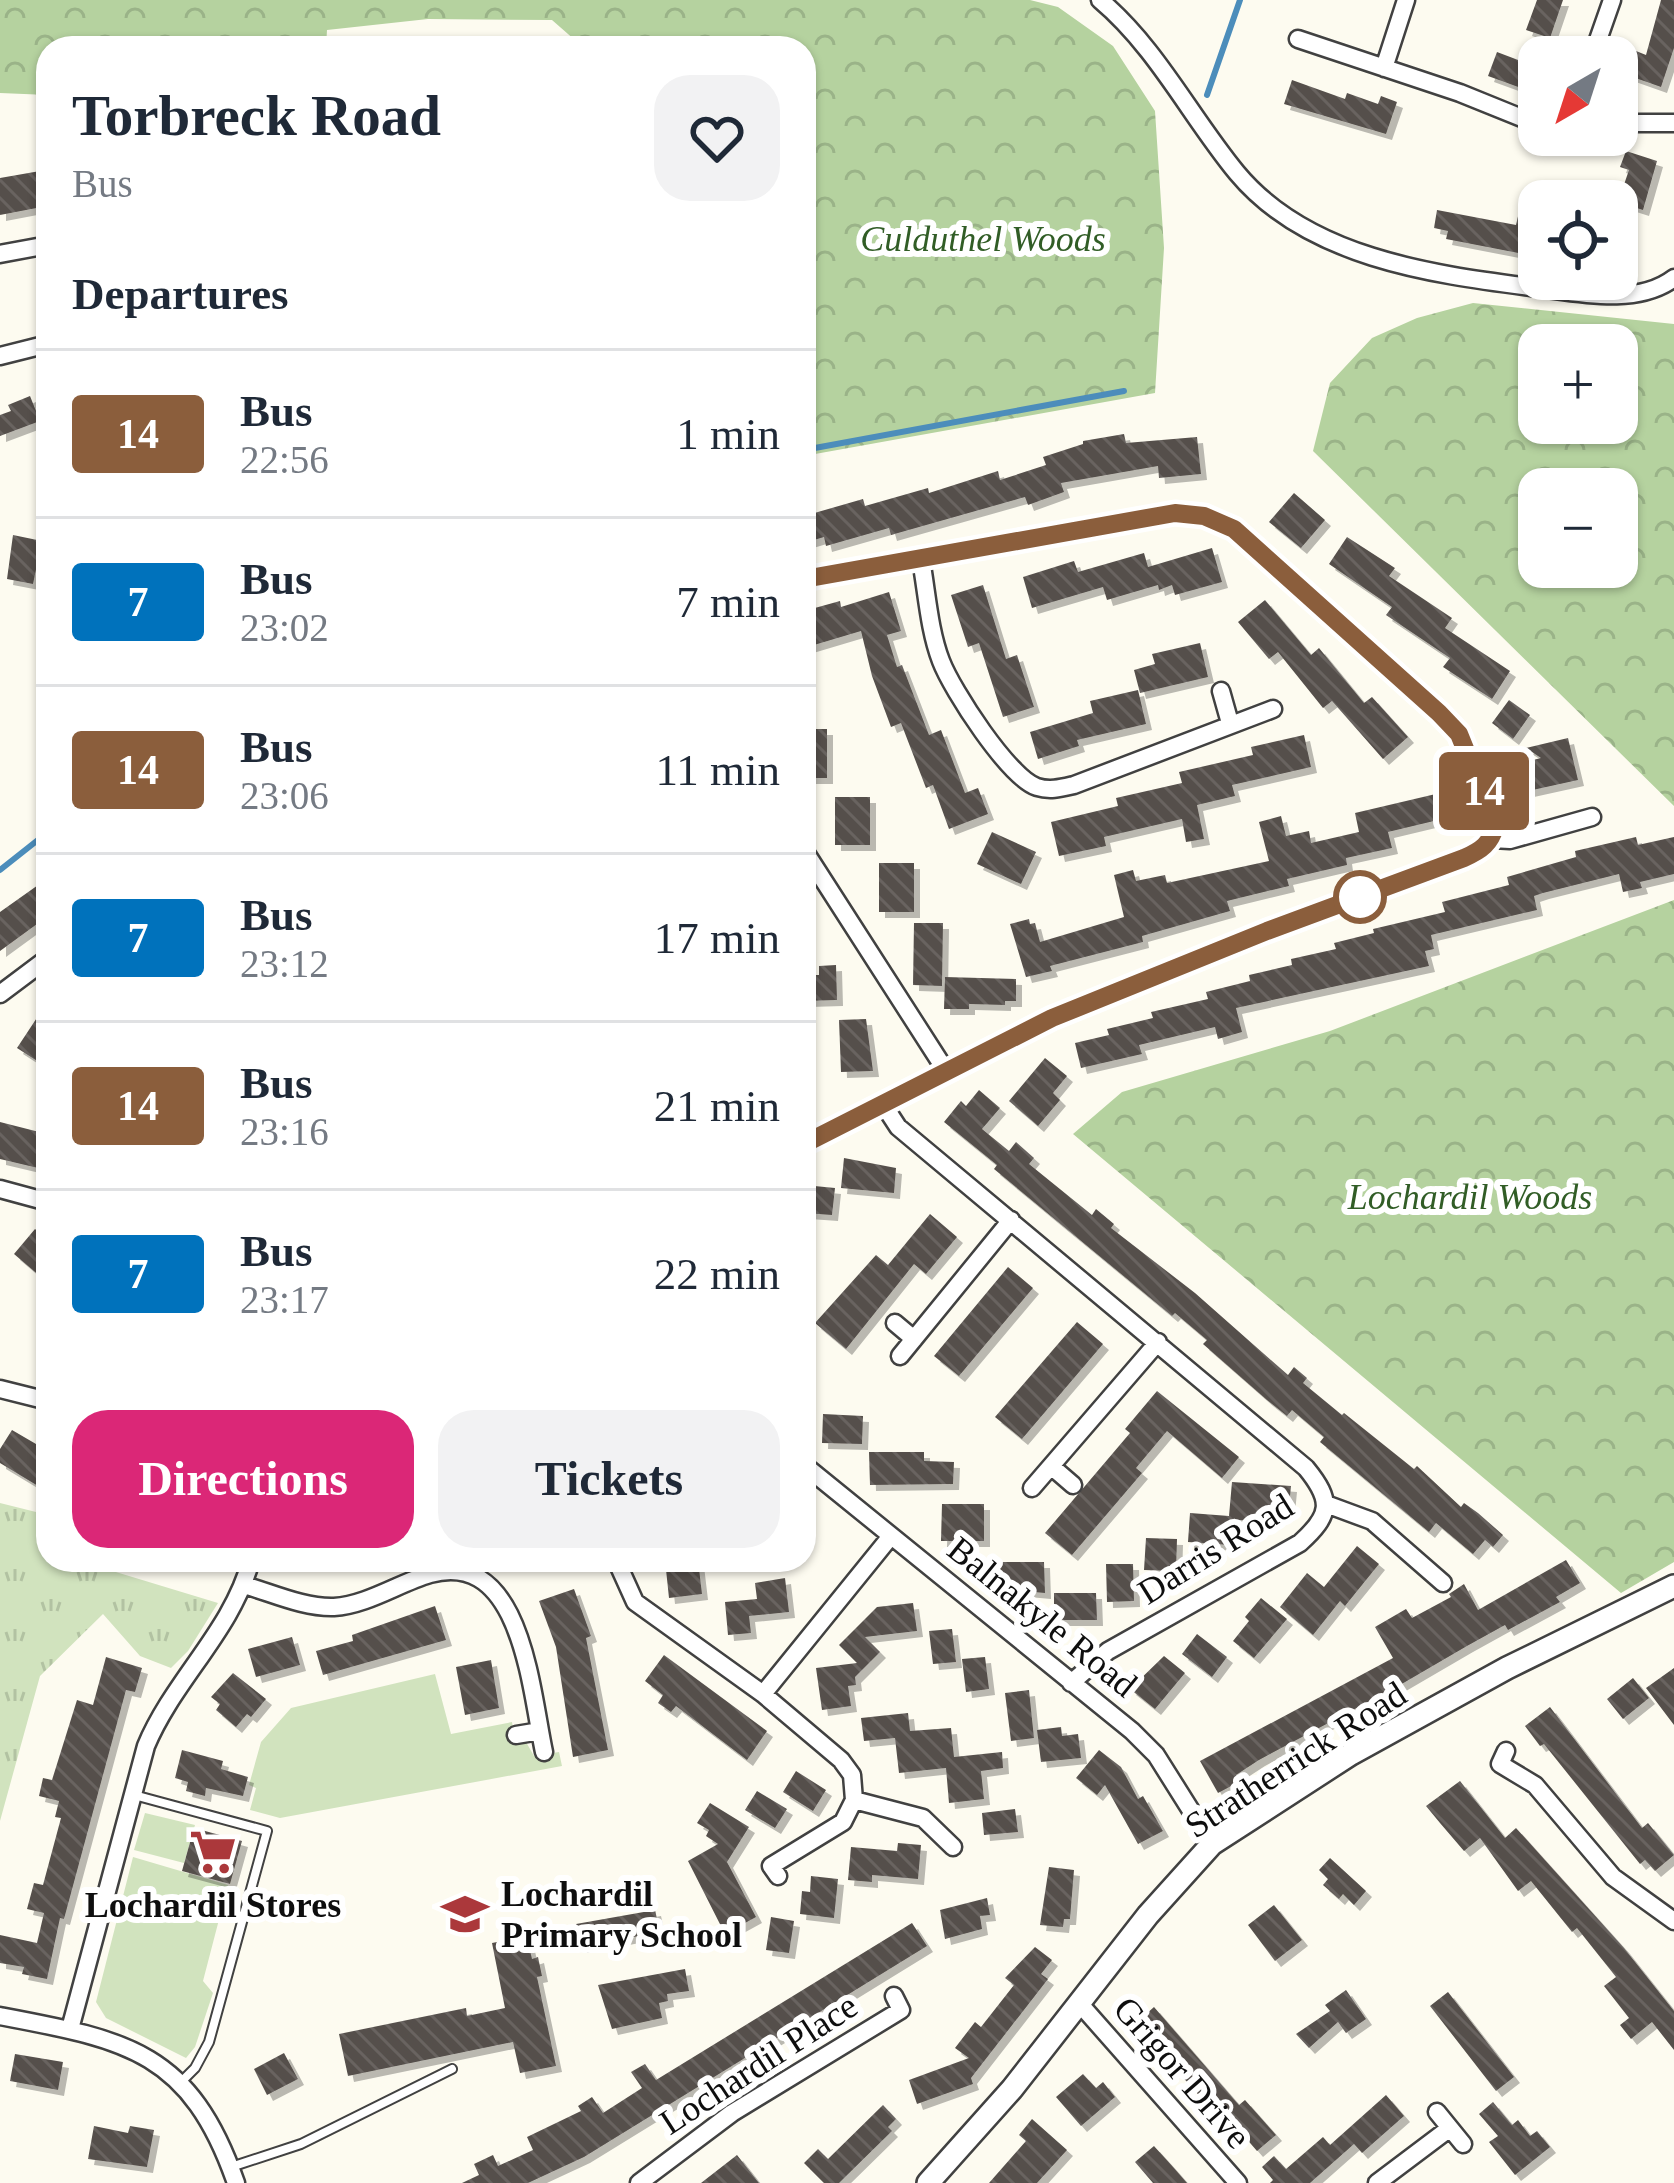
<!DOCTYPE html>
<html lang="en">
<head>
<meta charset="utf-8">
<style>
  :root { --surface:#fff; --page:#f2f2f3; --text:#1f2937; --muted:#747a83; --line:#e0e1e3; --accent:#db2777 }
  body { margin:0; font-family:"Times New Roman",serif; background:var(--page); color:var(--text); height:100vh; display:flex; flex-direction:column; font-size:45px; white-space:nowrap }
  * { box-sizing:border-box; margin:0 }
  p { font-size:39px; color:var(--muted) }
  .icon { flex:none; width:66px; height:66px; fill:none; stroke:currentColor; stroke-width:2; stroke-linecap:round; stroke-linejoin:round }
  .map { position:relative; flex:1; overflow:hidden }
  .sheet { position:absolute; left:36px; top:36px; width:780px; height:1536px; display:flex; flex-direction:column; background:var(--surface); border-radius:36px; box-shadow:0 3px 9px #0004 }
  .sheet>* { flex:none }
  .badge { padding:0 24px; border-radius:9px; font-size:42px; line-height:78px }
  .needle { width:78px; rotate:219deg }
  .fabs { position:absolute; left:1518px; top:36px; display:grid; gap:24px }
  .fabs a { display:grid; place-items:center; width:120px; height:120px; border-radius:24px; background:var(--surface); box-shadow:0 3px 9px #0004; font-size:60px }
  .map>.badge { position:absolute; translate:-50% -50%; box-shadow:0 0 0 6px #fff }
  h2 { padding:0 36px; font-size:45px; line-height:108px }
  .round { display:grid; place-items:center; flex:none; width:126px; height:126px; border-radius:36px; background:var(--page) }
  .head { display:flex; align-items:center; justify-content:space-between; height:204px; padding:0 36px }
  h1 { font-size:57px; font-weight:700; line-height:90px }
  .action { display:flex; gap:24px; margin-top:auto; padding:24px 36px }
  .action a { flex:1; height:138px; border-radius:36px; background:var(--accent); color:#fff; font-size:48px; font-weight:700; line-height:138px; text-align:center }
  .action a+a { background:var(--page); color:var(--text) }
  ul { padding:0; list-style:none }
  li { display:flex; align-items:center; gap:36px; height:168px; padding:0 36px; border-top:3px solid var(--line) }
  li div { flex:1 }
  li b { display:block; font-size:45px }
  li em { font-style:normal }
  li .badge { min-width:132px; font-weight:700; text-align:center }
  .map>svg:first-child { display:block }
  .grass { fill:#d1e3be }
  .forest { fill:url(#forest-crowns); fill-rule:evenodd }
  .park { fill:url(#park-tufts) }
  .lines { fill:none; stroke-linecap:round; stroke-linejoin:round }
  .stream { stroke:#4c8dbb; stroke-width:6 }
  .building { fill:url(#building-back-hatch); filter:url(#shadow) }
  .service-casing { stroke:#414141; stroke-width:12 }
  .minor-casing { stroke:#414141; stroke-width:21 }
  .tertiary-casing { stroke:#414141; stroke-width:26 }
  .service { stroke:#fff; stroke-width:8 }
  .minor { stroke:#fff; stroke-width:16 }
  .tertiary { stroke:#fff; stroke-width:21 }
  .line-casing { stroke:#fff; stroke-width:27 }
  .line { stroke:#8b5e3c; stroke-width:18 }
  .stop-dot { fill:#fff; stroke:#8b5e3c; stroke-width:6 }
  .labels { text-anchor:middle; stroke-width:12; stroke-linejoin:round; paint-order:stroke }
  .park-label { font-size:36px; font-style:italic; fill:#315d26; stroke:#fff }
  .street-label { font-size:36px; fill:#0e0e0e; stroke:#fff }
  .poi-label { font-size:36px; font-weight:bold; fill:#0e0e0e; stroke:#fff; text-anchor:start }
</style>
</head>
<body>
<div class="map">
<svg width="1674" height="2183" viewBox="0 0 1674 2183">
  <defs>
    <pattern id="forest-crowns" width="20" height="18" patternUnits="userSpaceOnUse" patternTransform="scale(3)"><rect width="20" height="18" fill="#b5d29f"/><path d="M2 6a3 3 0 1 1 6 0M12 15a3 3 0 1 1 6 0" fill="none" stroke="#9ab388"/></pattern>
    <pattern id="park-tufts" width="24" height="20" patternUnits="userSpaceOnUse" patternTransform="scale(3)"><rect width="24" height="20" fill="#d1e3be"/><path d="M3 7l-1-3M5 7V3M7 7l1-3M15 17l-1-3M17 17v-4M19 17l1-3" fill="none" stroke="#b2c2a2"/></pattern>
    <pattern id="building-back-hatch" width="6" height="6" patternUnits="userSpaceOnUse" patternTransform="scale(3)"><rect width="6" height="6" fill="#554f4b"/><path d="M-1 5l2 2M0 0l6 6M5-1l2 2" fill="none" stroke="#696461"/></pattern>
    <filter id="shadow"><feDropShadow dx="6" dy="6" stdDeviation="0" flood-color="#0004"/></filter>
  </defs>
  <rect width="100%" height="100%" fill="#fdfbf0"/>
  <!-- grass -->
  <path class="grass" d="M435,1674l16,60 61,-12 3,20h11l8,14 25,-4 3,14 -282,52 -30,-8 6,-22 -7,-3 12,-43 30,-34z
    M145,1813l50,12 -11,38 -50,-13z
    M133,1857l95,28 -25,96 10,12 -18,54 -9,11 -80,-40 -10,-16z"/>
  <!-- forest -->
  <path class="forest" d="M0,0h1030l28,7 55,39 42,65 9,137 -9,145 -351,63v-408h-220l-32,-28 -124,-1 -101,11 -1,18h-278v47l-48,-2z
    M1473,303l201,21v482l-361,-355 17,-68 42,-45 45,-20zM1617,345v78h-78v-78zM1539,489h78v78h-78z
    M1674,900v662l-53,31 -548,-459 49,-42 208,-61z"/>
  <!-- park -->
  <path class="park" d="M0,1503l48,12v45h60l-2,9 112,34 -30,48 -17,17 -31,-12 -37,-42 -63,62 -40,145z"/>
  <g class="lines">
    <!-- stream -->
    <path class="stream" d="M1207,95l33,-95
      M804,450l320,-59
      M0,870l48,-38"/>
  </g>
  <!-- building -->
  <path class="building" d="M1537,0h26l-13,38 -24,-8z
    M1661,0h13v48l-13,39 -34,-12 9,-24 10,4z
    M1497,52l42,16 -6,32 -15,-6 3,-6 -33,-12z
    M1292,80l53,19 2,-6 31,11 3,-8 16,6 -11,32 -102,-30z
    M1626,151l31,10 -14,49 -25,-8 11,-32 -9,-3z
    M40,171l7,35 -47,9v-37z
    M1437,210l79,15 3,-13 18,3 -8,40 -83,-16 2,-8 -14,-3z
    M30,396l10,25 -40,15v-21l11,-4 -3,-6z
    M1124,434l2,9 71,-6 4,37 -42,4 -1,-12 -97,17 3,9 -36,13 -3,-8 -134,38 -2,-7 -63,18 -2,-9 -20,6v-27l59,-17 2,7 63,-18 1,5 69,-22 2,9 46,-15 -3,-8 40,-13v-3z
    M1294,493l31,27 -24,28 -32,-26z
    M13,535l29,6 -9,43 -26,-5z
    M1347,537l48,31 -6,8 63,42 -7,10 65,43 -18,28 -49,-32 7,-9 -64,-43 6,-8 -63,-43z
    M1212,548l10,34 -47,13 -3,-10 -13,5 -1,-5 -51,15 -4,-13 -71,21 -9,-31 51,-16 4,11 66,-19 4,14z
    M983,585l23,74 11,-4 17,52 -31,10 -24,-74 -11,4 -17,-52z
    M889,592l12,39 -14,4 10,32 5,-2 27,70 12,-5 24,63 13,-5 10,26 -39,15 -16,-44 -7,3 -25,-65 -10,4 -19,-51 -11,-45 -57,17v-37l36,-10 1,6z
    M1265,600l46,55 8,-7 45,55 8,-6 36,40 -25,22 -51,-58 -9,7 -45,-56 -9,7 -31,-37z
    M1200,643l8,34 -68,16 -6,-23 21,-6 -3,-10z
    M1138,690l8,34 -69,16 2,6 -41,13 -8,-27 63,-19 -3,-12z
    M1509,700l21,15 -17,24 -21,-16z
    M804,729h23v49h-23z
    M1304,735l7,32 -79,18 3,11 -38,9 7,34 -18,3 -4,-23 -78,18 2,9 -47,10 -8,-34 67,-16 -2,-8 66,-15 -3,-11 74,-17 -2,-8z
    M1568,738l10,42 -59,13 -6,-28 28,-7 -15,-10z
    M1457,789l7,31 -29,7 -1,-6 -46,11 4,16 -46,10 1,7 -60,14 2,7 -62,15 3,10 -88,25 1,6 -93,24 2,5 -26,6 -16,-53 19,-5 1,5 5,-1 5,19 84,-25 -10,-42 19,-5 3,11 29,-6 2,8 102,-22 -10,-39 22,-6 5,20 23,-5 2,12 48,-11 -4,-19z
    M835,797h35v48h-35z
    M992,832l44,20 -15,32 -44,-20z
    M1636,837l2,8 36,-8v37l-34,8 2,6 -19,4 -4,-18 -76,19 -9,3 3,14 -106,25 3,14 -9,2 4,15 -193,42 6,24 -24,7 -3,-12 -76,18 3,9 -61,14 -6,-25 34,-8 -2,-6 46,-11 -2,-6 57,-13 -2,-7 44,-11 -1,-6 43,-10 -1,-6 45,-10 -2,-6 40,-10 -1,-4 72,-17 -3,-10 67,-17 -2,-8 69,-20 -1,-6z
    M879,863h35v49h-35z
    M48,878v38l-48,35v-39z
    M914,923h29l-1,63 -29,-1z
    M836,965l1,35 -33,1v-26h15v-9z
    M945,977l71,2v22h-11v4l-36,-1v5h-25z
    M48,1001v67l-31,-20z
    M866,1019l7,52 -32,1 -2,-52z
    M1045,1058l22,18 -14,17 7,7 -22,26 -29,-25z
    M979,1090l21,18 -18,21 27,22 7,-9 18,16 -5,6 63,51 4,-6 18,15 -3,4 84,65 93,82 6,-8 13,11 -4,5 39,32 2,-2 70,56 3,-3 44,41 3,-4 14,10 25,22 -10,12 -8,-7 -12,14 -37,-31 -7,9 -109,-90 4,-5 -32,-27 -5,6 -20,-16 -64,-56 4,-4 -32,-27 -3,3 -178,-147 3,-4 -53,-43 17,-21 5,5z
    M0,1122l47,12 -9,34 -38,-9z
    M844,1158l52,10 -2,25 -53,-5z
    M804,1185l31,3 -3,27 -28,-2z
    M930,1214l27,23 -31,37 -12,-10 -68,85 -31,-26 61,-68 12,10z
    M35,1229l13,11v43l-34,-29z
    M1008,1267l25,21 -74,88 -25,-20z
    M1077,1322l26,22 -81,95 -27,-22z
    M1157,1391l82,66 -17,21 -55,-47 -31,37 6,5 -70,82 -27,-22 85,-100 -5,-4z
    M823,1414l40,2 -1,28 -40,-1z
    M12,1430l36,21v41l-48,-29v-14z
    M869,1452h55v9l30,1 -1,22 -83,1z
    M1232,1482l59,4 -2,21 -18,-2 -1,17 -31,-2 -1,19h-9v6l-41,-3 2,-29 39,3z
    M942,1504h42v37h-43z
    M1146,1538l31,1 -1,32 -32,-1z
    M1357,1546l22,18 -34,42 -5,-5 -27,34 -33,-28 27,-34 17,14z
    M665,1560h33l4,34 -33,4z
    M1566,1560l14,23 -24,14 4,5 -52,28 -3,-5 -38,21 -79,46 3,5 -22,12 -3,-6 -107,57 -23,15 3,7 -21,11 -18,-32 193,-103 -18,-31 31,-18 6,9 39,-21 -2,-3 15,-10 14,26z
    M999,1562h45l1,31 -46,-4z
    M1106,1564h27l1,37 -27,1z
    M785,1578l4,34 -40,4 2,17 -23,2 -3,-33 32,-3 -2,-16z
    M574,1589l17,47 -5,2 22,112 -35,7 -17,-110 -17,-46z
    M1054,1593h42l1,27h-43z
    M1261,1598l26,21 -33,39 -21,-17 16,-20 -4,-4z
    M913,1603l4,28 -52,6 15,15 -25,25 1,8 -8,1 3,20 -29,4 -6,-42 41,-5 -18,-18 38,-38z
    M435,1606l11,34 -123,35 -7,-24 37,-10 -1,-6z
    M952,1629l4,33 -23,2 -4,-33z
    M1197,1634l30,23 -15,20 -30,-23z
    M292,1637l8,28 -44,12 -8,-28z
    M664,1655l103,76 -20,29 -71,-54 -5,6 -13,-9 5,-8 -18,-14z
    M1164,1656l21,17 -30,36 -25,-20z
    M106,1657l36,11 -7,24 -9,-2 -62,229 -4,-1 -13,61 -25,-5 2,-7 -24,-4v-28l37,8 7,-30 -17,-4 7,-26 9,2 18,-67 -6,-1 4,-16 -20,-5 4,-18 9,2 25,-80 16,5z
    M985,1657l4,32 -23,3 -4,-33z
    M491,1660l8,48 -34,7 -9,-48z
    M1674,1668v57l-28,-37z
    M233,1673l33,26 -15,18 -4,-3 -11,13 -20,-17 4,-6 -9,-7z
    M1633,1678l16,20 -26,21 -16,-20z
    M1029,1690l5,48 -23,3 -6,-48z
    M1550,1707l92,121 6,-5 26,32 -19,16 -10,-11 -5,4 -96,-120 -4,2 -15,-20z
    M908,1713l2,18 41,-3 3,29 48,-5 1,16 -22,3 3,28 -35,4 -3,-35 -47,5 -4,-35 -31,3 -3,-23z
    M1061,1727l1,9 16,-2 3,24 -40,4 -4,-32z
    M182,1750l41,11 -2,8 27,8 -5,19 -37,-8 -1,8 -19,-5 2,-9 -13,-4z
    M1099,1750l22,17 17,32 5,-3 20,35 -25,13 -33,-59 -8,10 -21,-17z
    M796,1771l30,19 -13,21 -30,-19z
    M1460,1781l45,57 11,-10 108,120 50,63v39l-22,-28 -21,17 -11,-14 9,-7 -25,-32 12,-9 -39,-49 -5,4 -41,-51 -13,10 -38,-53 -16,13 -24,-28 -14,-17z
    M757,1791l30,18 -12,19 -30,-18z
    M710,1803l39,24 -22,35 29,55 -31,17 -37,-73 30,-17 -12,-8 3,-6 -12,-7z
    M1015,1809l3,23 -34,3 -2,-22z
    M194,1828l48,13 -12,43 -48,-13z
    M898,1843l23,2 -3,34 -46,-4v7l-24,-2 3,-33 46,4z
    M1330,1858l36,33 -12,14 -11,-11 -4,5 -16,-14 5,-6 -9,-9z
    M1049,1867l25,3 -4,49h-6l-1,8 -23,-2z
    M811,1876l27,3 -4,39 -34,-4 2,-23 8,1z
    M987,1898l3,17 -10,1 2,13 -37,10 -5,-29z
    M1274,1905l28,35 -27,21 -27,-36z
    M655,1910l5,22 -79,15 -5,-23z
    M771,1917l23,4 -5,32 -23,-3z
    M912,1923l15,23 -343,211 -56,26h-66l17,-8 -5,-11 19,-9 5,11 35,-16 -6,-13 54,-26 -3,-5 14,-9 11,16 39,-25 -11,-16 14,-8 11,16z
    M527,1936l5,23 6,-2 4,19 -5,1 19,89 -36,7 -7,-31 -165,34 -9,-42 127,-26 1,8 38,-8 -13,-65z
    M1035,1947l17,13 -11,14 7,5 -77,99 2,6 -56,20 -8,-24 60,-22 -14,-10 20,-26 6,5 33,-42 -9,-7z
    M685,1969l4,22 -22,3 1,7 -9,2 3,15 -50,11 -14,-44z
    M1346,1990l20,29 -20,14 -8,-11 -29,26 -13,-14 34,-23 -5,-6z
    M1448,1992l66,85 -18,14 -66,-85z
    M1154,2007l85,98 6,-5 31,35 -19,16 -38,-44 -5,5 -79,-88z
    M284,2053l14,26 -31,16 -13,-26z
    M15,2054l48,8 -5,28 -48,-9z
    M1083,2074l13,14 7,-6 12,15 -34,29 -25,-29z
    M1386,2095l18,21 -42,37 -8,-9 -44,39h-40l3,-3 -11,-13 12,-11 12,13 37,-32 7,8z
    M1493,2102l19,23 6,-5 12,16 7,-5 13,16 -35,28 -26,-33 9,-6 -19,-22z
    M883,2105l13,14 -8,8 4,4 -53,52h-15l-20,-20 14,-14 10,10z
    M1032,2119l35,31 -30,33h-48l37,-42 -7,-6z
    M94,2126l34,7 2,-7 24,4 -7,37 -59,-8z
    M1154,2146l19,21 14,16h-34l-18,-21z
    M737,2155l22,28h-58z"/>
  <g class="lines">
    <defs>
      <path id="service" d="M134,1795l133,36 -58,211 -14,26 -14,14
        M231,2167l70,-23 151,-75"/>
      <path id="minor" d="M1100,0c57,48 90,116 137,173 70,84 192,101 294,114 44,5 105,20 143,-9
        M1298,39l162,54 79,32
        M1592,57l20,-57
        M1384,68l22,-68
        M1617,123h57
        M0,254l48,-9
        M0,356l48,-12
        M921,560c6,33 8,70 20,101 11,29 68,117 96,126 13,4 24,1 37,-2l199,-76
        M804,579l371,-66 29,3 30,13 205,184 20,21 33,75 3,16 -3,14
        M1221,691l9,32
        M804,850l142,221
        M0,994l48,-36
        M883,1104l15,23 408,341c27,33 25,47 -6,75l-192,108 -37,32
        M804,1144l248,-126 215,-87 197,-73 18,-8 10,-11 18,1 82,-23
        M0,1189l48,13
        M895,1323l19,16
        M900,1356l111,-136
        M0,1389l48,12
        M804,1465l328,266 24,24 56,89
        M1051,1466l22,19
        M1032,1488l126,-146
        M1326,1504l46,17 71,62
        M616,1560l19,42 128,92 78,66 11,15 2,25 -11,22 -72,44 7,10
        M244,1585c28,8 60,23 90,22 33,-2 65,-24 96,-33 92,-26 101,118 114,178
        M763,1694l128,-158
        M516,1735l24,-4
        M1506,1751l-6,13 35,21 78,92 61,44
        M854,1800l69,18 30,29
        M1080,2004l158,179
        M0,2016c127,24 190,35 236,167
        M70,2029l76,-283c28,-67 86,-115 105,-186
        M1437,2112l26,32
        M639,2183l93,-70 169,-103 -7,-14
        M1377,2183l73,-55"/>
      <path id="tertiary" d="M928,2183l84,-94 136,-174 64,-71 139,-90 156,-86 167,-82"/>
    </defs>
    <!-- service casing -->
    <use href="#service" class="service-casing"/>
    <!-- minor casing -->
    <use href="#minor" class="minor-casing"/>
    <!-- tertiary casing -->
    <use href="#tertiary" class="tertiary-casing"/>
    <!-- service -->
    <use href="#service" class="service"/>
    <!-- minor -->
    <use href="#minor" class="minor"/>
    <!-- tertiary -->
    <use href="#tertiary" class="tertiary"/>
  </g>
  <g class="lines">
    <defs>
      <path id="line" d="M804,579l371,-66 29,3 30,13 205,184 20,21 37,91c-6,19 -14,25 -32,33l-197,73 -215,87 -248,126"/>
    </defs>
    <!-- line casing -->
    <use href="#line" class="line-casing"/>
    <!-- line -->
    <use href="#line" class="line"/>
  </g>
  <!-- icons -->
  <defs>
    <symbol id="supermarket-bare" viewBox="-9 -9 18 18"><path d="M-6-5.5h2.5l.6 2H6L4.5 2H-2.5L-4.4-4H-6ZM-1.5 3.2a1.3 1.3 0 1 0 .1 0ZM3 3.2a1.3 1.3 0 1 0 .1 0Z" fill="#ab383b" stroke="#fff" stroke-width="2.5" paint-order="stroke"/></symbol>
    <symbol id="school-bare" viewBox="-9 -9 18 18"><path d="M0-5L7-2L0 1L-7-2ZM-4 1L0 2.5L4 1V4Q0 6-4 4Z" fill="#ab383b" stroke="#fff" stroke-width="2.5" paint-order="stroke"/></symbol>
  </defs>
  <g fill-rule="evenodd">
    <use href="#supermarket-bare" x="180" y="1819" width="66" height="66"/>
    <use href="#school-bare" x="432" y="1881" width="66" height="66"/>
  </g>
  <!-- markers -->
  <circle class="stop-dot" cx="1360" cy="897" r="24"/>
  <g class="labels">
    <!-- park labels -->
    <g class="park-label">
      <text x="983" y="251">Culduthel Woods</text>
      <text x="1470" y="1209">Lochardil Woods</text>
    </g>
    <!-- street labels -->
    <g class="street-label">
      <text transform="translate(1215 1548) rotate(-32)" y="13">Darris Road</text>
      <text transform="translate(1043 1616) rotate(39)" y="13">Balnakyle Road</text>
      <text transform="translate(1295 1759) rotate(-33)" y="13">Stratherrick Road</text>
      <text transform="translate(758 2063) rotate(-33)" y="13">Lochardil Place</text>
      <text transform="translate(1183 2072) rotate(49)" y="13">Grigor Drive</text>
    </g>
    <!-- poi labels -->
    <g class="poi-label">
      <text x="501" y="1906">Lochardil<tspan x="501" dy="41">Primary School</tspan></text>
      <text x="213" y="1917" text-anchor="middle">Lochardil Stores</text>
    </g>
  </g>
</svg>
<div class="fabs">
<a><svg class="needle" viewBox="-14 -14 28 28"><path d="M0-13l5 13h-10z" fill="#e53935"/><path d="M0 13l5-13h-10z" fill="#747a83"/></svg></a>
<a><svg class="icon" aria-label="locate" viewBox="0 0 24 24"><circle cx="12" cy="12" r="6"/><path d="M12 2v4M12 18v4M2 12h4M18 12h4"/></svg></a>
<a>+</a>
<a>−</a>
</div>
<b class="badge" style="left:1484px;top:791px;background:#8b5e3c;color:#fff">14</b>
<section class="sheet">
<div class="head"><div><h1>Torbreck Road</h1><p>Bus</p></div><a class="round"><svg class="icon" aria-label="heart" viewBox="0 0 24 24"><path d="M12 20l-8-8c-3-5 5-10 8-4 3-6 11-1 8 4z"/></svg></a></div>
<h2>Departures</h2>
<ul>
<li><span class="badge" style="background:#8b5e3c;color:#fff">14</span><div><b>Bus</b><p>22:56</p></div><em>1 min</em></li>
<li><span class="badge" style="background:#0072bc;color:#fff">7</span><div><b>Bus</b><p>23:02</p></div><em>7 min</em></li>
<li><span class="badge" style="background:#8b5e3c;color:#fff">14</span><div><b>Bus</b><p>23:06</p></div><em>11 min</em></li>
<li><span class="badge" style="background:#0072bc;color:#fff">7</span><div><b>Bus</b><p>23:12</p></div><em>17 min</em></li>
<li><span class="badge" style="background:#8b5e3c;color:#fff">14</span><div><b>Bus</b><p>23:16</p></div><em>21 min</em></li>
<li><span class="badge" style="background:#0072bc;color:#fff">7</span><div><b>Bus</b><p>23:17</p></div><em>22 min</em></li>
</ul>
<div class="action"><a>Directions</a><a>Tickets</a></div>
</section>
</div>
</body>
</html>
